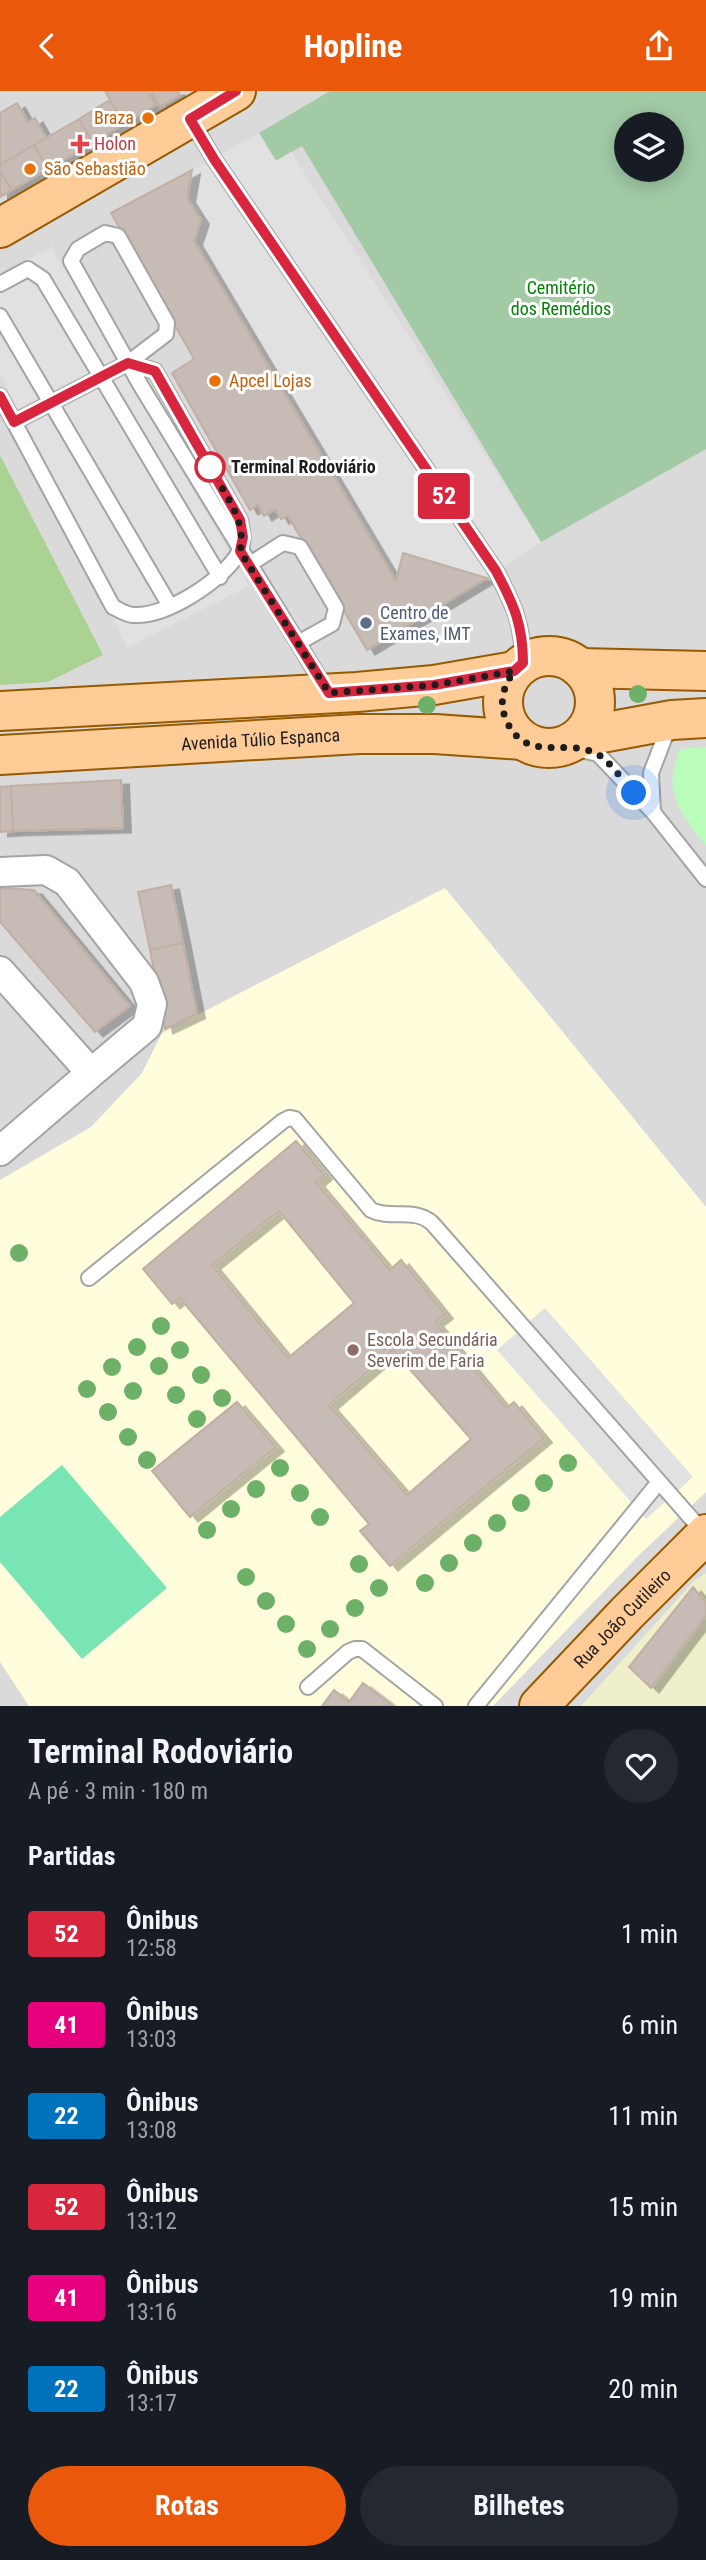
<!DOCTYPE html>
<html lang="pt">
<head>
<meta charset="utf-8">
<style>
  :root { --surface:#171b24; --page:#242831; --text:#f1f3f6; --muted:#9ea1a6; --accent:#ea580c }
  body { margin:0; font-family:"Roboto Condensed",sans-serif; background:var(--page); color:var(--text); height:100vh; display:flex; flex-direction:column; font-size:26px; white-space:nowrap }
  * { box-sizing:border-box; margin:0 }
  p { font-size:23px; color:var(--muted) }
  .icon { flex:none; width:38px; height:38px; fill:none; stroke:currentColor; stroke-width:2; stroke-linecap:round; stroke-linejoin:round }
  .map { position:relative; height:1615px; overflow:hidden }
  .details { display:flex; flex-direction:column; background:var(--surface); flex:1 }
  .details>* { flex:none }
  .badge { padding:0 14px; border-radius:5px; font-size:24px; line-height:46px }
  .controls { position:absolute; left:614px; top:21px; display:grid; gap:14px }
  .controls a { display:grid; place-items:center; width:70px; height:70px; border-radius:50%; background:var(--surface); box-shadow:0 4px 18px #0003; font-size:35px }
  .you { position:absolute; width:35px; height:35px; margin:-18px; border:5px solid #fff; border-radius:50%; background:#1a73e8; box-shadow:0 0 0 10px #1a73e833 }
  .map>.badge { position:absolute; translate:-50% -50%; box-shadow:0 0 0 4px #fff }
  h2 { padding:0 28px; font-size:26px; line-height:63px }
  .round { display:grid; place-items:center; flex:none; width:74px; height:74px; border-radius:37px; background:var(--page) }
  .head { display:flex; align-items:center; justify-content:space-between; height:119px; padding:0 28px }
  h1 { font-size:33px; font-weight:700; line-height:52px }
  .button { display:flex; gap:14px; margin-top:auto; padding:14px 28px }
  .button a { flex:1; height:80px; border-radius:42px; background:var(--accent); color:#fff; font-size:28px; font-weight:700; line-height:80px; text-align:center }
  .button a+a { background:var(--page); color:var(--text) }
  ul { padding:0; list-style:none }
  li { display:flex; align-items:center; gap:21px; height:91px; padding:0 28px }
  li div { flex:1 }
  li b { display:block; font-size:26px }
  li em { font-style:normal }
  li .badge { min-width:77px; font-weight:700; text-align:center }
  header { display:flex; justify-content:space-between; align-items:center; height:91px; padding:0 28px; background:var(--accent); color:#fff; font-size:32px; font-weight:700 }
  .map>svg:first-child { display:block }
  .residential { fill:#dbdada; fill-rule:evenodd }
  .education { fill:#fffddb }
  .farmland { fill:#eff0cb }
  .forest { fill:#aad293 }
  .cemetery { fill:#a1caa5; fill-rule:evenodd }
  .park { fill:#bafdbb }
  .pitch { fill:#79e5b4 }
  .parking { fill:#e1e1e1 }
  .building { fill:#c7bbb5; stroke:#c2afa3; stroke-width:2; fill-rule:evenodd; filter:url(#shadow) }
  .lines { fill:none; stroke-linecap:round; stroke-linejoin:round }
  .service-casing { stroke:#a4a4a4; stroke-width:18 }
  .minor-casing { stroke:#a4a4a4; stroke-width:32 }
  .primary-casing { stroke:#965a00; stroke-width:42 }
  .service { stroke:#fff; stroke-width:14 }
  .minor { stroke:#fff; stroke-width:28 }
  .primary { stroke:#ffcb97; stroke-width:38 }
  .tree { fill:#6db169 }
  .line-casing { stroke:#fff; stroke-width:16 }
  .line { stroke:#d7263d; stroke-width:10 }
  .walk { stroke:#1d1d1d; stroke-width:7; stroke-dasharray:0 12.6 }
  .food-dot { fill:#e8710a; stroke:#fff; stroke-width:2.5 }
  .health-dot { fill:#e0444e; stroke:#fff; stroke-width:2.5 }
  .stop-dot { fill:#fff; stroke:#d7263d; stroke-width:3.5 }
  .service-dot { fill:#5c6f8a; stroke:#fff; stroke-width:2.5 }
  .education-dot { fill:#8d6e63; stroke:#fff; stroke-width:2.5 }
  .labels { text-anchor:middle; stroke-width:6; stroke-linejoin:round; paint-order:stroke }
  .food-label { font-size:18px; fill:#c56008; stroke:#fff; text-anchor:start }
  .health-label { font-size:18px; fill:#be3a42; stroke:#fff; text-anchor:start }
  .park-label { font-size:18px; fill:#038206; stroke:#fff }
  .stop-label { font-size:18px; font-weight:bold; fill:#1d1d1d; stroke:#fff; text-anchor:start }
  .service-label { font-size:18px; fill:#4e5e75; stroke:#fff; text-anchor:start }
  .street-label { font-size:18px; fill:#1d1d1d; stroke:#fff }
  .education-label { font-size:18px; fill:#785e54; stroke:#fff; text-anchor:start }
</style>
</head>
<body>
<header><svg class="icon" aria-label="back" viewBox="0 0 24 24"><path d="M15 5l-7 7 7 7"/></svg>Hopline<svg class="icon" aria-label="share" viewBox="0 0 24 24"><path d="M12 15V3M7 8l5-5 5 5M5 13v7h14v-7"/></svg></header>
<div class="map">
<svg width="706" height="1615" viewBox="0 0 706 1615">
  <defs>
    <filter id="shadow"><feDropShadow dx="8" dy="4.5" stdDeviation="0" flood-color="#0004"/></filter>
  </defs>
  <rect width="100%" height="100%" fill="#efeae2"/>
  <!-- residential -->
  <path class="residential" d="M0,0h706v1615h-706zM626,33h46v46h-46z"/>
  <!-- education -->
  <path class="education" d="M445,797l261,319v285l-67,63 -146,151h-464l-29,-44v-482l91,-53 51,-54 20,-40z"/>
  <!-- farmland -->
  <path class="farmland" d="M706,1482v133h-125l113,-125z"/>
  <!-- forest -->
  <path class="forest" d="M0,364l103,200 -55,27 -48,3z"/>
  <!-- cemetery -->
  <path class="cemetery" d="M330,0h376v358l-165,93 -239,-396 -26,15 -17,-28zM626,33h46v46h-46z"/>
  <!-- park -->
  <path class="park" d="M706,656v99c-26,-34 -44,-54 -26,-97z"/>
  <!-- pitch -->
  <path class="pitch" d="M62,1374l105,123 -85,71 -82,-97v-45z"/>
  <!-- parking -->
  <path class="parking" d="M259,42l17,28 15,-9 250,390 -54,36 -84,-25 -7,28 -202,-340 7,-21 -14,-22 5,-28z
    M52,156l197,339 -122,62 -127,-274v-100z
    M545,1217l148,169 -47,42 -149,-169z"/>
  <!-- building -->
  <path class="building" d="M105,0h43l8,14 -32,19z
    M151,0h26l3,4 -20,12z
    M110,9l14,24 -31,19 -14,-24z
    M17,12l11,19 7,-4 11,20 -46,27v-52z
    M79,28l14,24 -45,26 -14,-24z
    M34,54l14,24 -36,21 -12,-19v-6z
    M192,79l-5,28 14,22 -7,21 202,340 7,-28 84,25 -120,72 -79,-134 -7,3 -6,-10 -11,7 -6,-11 -8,5 -78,-137 22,-14 -83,-146z
    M0,80l12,19 -12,7z
    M121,689l2,48 -110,3 -2,-45z
    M11,695l2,45 -13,1v-45z
    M171,794l12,58 -33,7 -12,-58z
    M0,797l34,2 96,116 -35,26 -95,-110z
    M183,852l14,71 -32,15 -15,-79z
    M296,1050l28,34 -8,7 74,88 11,-10 44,54 -10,8 71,86 8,-6 30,36 -154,128 -30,-35 9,-7 -189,-226 -8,6 -29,-35zM279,1120l75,92 -66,55 -76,-93zM393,1259l78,89 -64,56 -78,-90z
    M237,1311l39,45 -86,70 -38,-46z
    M693,1496l13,16v12l-55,73 -22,-21z
    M363,1592l30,23h-71l12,-16 15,12z"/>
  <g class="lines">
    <defs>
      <path id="service" d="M191,29l23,39 282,412c18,34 27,54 27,92
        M0,193l28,-15 15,10 177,298
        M0,225l170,290
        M0,305l113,211c7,3 14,8 21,8 32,2 90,-35 105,-63 6,-10 3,-21 1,-32l-85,-149 -27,-8
        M14,331l114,-59 38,-29 1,-11 -49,-87 -13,-3 -27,16 -7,12 70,125 185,303
        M250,473l33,-21 17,4 36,61 -4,16 -34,19
        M564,655l34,8 55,58 53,67
        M653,721l-2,-39 18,-47
        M89,1187l194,-157 6,-3 6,1 76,91c20,10 43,-3 61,13l273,311
        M308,1596l40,-35 7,-3h7l73,57
        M476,1615l183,-224"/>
      <path id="minor" d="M0,781l46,-2 21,12 77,100 8,22 -5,22 -56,47
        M0,880l91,102 -91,78"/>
      <g id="primary">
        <path d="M0,137l236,-137"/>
        <circle cx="549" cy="611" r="46"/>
        <path d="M580,577l126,3"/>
        <path d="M0,620l357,-19 77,-7 80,-14"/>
        <path d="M580,646l92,-17 34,-2"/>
        <path id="s1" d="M0,664l359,-21h76l87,6"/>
        <path id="s2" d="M539,1615l88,-93 79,-79"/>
      </g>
    </defs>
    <!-- service casing -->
    <use href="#service" class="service-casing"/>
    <!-- minor casing -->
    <use href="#minor" class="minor-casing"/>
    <!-- primary casing -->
    <use href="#primary" class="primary-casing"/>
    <!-- service -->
    <use href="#service" class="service"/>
    <!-- minor -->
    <use href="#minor" class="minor"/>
    <!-- primary -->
    <use href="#primary" class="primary"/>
  </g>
  <!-- trees -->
  <g class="tree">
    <circle cx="638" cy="603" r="9"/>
    <circle cx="427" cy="614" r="9"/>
    <circle cx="19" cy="1162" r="9"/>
    <circle cx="161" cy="1235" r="9"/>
    <circle cx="137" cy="1256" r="9"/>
    <circle cx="180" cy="1259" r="9"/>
    <circle cx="159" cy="1275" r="9"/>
    <circle cx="112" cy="1276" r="9"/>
    <circle cx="201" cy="1284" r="9"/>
    <circle cx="87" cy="1298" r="9"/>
    <circle cx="133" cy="1300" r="9"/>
    <circle cx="176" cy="1304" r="9"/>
    <circle cx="222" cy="1307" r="9"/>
    <circle cx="108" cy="1321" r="9"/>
    <circle cx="197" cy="1328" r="9"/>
    <circle cx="128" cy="1346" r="9"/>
    <circle cx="147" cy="1369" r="9"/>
    <circle cx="568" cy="1372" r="9"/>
    <circle cx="280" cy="1377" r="9"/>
    <circle cx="544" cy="1392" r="9"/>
    <circle cx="256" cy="1398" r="9"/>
    <circle cx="300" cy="1402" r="9"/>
    <circle cx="521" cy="1412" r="9"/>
    <circle cx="231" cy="1418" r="9"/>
    <circle cx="320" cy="1426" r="9"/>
    <circle cx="497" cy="1432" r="9"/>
    <circle cx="207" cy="1439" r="9"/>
    <circle cx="473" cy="1452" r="9"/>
    <circle cx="449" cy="1472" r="9"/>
    <circle cx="359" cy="1473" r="9"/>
    <circle cx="246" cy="1486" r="9"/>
    <circle cx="425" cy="1492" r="9"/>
    <circle cx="379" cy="1497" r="9"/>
    <circle cx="266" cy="1510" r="9"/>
    <circle cx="355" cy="1517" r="9"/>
    <circle cx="286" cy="1533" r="9"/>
    <circle cx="330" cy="1538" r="9"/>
    <circle cx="307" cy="1558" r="9"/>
  </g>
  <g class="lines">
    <defs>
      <path id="line" d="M0,305l14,26 114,-59 27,8 85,149 3,17 -3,14 89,142 105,-8 80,-14 9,-8c0,-38 -9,-58 -27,-92l-282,-412 -24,-40 46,-28"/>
    </defs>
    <!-- line casing -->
    <use href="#line" class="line-casing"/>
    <!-- line -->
    <use href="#line" class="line"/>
    <!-- walk -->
    <path class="walk" d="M210,376c14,27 37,52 30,84l89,142 105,-8 80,-14c-11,16 -16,32 -7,51 20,42 58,15 90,32 11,5 28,29 37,39"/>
  </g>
  <!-- markers -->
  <g class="food-dot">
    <circle cx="148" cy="27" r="7"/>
    <circle cx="30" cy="78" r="7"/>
    <circle cx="215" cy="290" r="7"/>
  </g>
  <path class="health-dot" d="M76.5 42.5h7v7h7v7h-7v7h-7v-7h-7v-7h7z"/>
  <circle class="stop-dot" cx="210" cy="376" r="14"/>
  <circle class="service-dot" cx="366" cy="532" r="7"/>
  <circle class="education-dot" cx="353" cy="1259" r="7"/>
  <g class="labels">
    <!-- food labels -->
    <g class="food-label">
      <text x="134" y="33" text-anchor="end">Braza</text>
      <text x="44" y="84">São Sebastião</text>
      <text x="229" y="296">Apcel Lojas</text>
    </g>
    <!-- health labels -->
    <g class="health-label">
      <text x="94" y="59">Holon</text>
    </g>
    <!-- park labels -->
    <g class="park-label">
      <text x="561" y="203">Cemitério<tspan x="561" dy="21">dos Remédios</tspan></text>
    </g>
    <!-- stop labels -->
    <g class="stop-label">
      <text x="231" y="382">Terminal Rodoviário</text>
    </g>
    <!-- service labels -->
    <g class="service-label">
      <text x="380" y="528">Centro de<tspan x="380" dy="21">Exames, IMT</tspan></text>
    </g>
    <!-- street labels -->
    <g class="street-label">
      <text dy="6" stroke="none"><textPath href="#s1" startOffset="261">Avenida Túlio Espanca</textPath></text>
      <text dy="6" stroke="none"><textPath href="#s2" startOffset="121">Rua João Cutileiro</textPath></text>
    </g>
    <!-- education labels -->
    <g class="education-label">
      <text x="367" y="1255">Escola Secundária<tspan x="367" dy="21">Severim de Faria</tspan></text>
    </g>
  </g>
</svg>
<div class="controls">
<a><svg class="icon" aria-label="layers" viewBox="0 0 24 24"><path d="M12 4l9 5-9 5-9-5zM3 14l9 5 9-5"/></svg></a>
</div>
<div class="you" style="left:634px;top:702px"></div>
<b class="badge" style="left:444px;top:405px;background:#d7263d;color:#fff">52</b>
</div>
<section class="details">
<div class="head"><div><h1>Terminal Rodoviário</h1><p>A pé · 3 min · 180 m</p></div><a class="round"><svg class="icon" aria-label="heart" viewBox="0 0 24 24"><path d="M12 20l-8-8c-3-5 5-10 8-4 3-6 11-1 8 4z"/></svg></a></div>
<h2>Partidas</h2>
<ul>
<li><span class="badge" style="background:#d7263d;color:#fff">52</span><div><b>Ônibus</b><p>12:58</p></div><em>1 min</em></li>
<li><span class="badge" style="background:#e6007e;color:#fff">41</span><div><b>Ônibus</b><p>13:03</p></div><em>6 min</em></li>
<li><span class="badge" style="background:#0072bc;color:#fff">22</span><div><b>Ônibus</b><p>13:08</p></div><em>11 min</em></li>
<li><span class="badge" style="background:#d7263d;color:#fff">52</span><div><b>Ônibus</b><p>13:12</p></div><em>15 min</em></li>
<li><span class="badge" style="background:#e6007e;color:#fff">41</span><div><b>Ônibus</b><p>13:16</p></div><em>19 min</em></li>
<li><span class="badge" style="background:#0072bc;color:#fff">22</span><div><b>Ônibus</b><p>13:17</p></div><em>20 min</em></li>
</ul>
<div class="button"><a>Rotas</a><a>Bilhetes</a></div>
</section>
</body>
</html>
